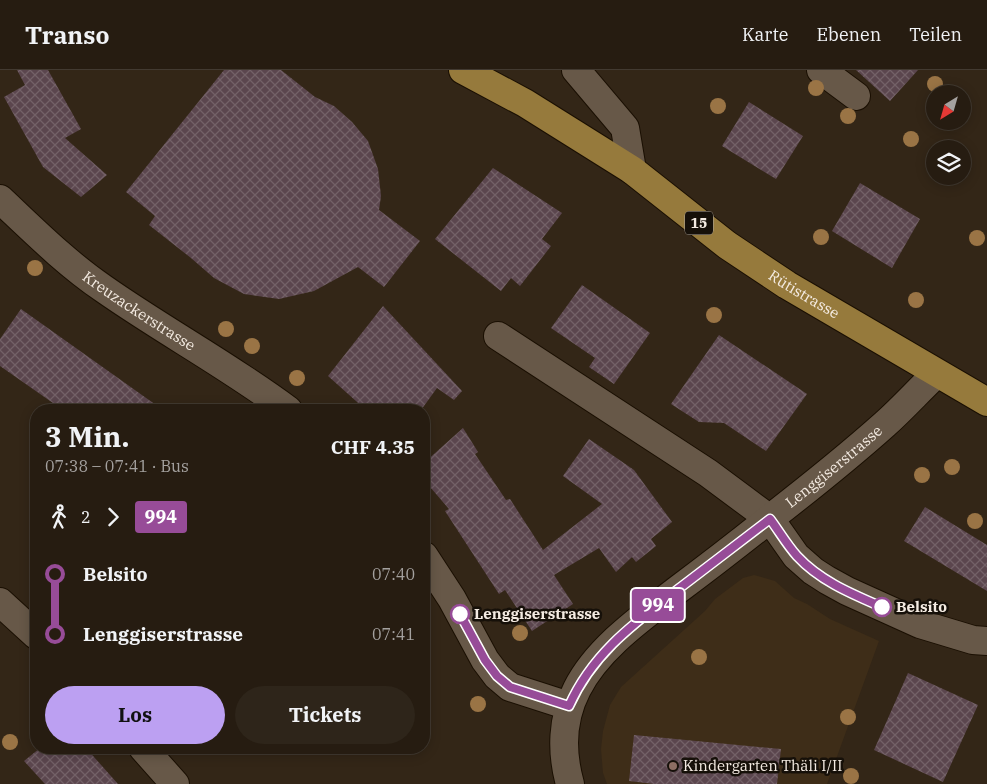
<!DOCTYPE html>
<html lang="de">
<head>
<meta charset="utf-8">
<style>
  :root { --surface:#261c11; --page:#2e251a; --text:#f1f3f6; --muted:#a4a19f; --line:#423a31; --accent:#bca0f2 }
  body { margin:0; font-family:"IBM Plex Serif",serif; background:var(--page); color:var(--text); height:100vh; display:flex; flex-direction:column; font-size:19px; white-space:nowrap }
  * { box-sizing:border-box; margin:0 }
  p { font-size:16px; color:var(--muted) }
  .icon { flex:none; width:28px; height:28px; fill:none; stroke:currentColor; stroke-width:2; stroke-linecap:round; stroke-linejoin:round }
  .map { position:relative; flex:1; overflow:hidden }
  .details { position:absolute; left:30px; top:334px; width:400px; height:350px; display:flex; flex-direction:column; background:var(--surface); border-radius:20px; box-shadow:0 2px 12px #0003,0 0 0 1px var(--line) }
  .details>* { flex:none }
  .badge { padding:0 10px; border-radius:4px; font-size:18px; line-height:32px }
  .needle { width:32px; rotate:217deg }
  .tools { position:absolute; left:926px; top:15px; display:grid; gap:10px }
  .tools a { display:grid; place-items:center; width:45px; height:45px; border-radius:50%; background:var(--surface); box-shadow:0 2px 12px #0003,0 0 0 1px var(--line); font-size:25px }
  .map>.badge { position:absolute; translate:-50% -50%; box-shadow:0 0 0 2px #fff }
  .legs { display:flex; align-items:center; gap:8px; height:55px; padding:0 15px; font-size:16px }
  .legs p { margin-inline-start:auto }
  .headline { display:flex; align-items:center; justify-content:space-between; height:85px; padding:0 15px }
  h1 { font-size:28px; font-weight:700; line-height:38px }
  .button { display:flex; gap:10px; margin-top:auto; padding:10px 15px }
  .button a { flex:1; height:58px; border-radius:30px; background:var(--accent); color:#111; font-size:20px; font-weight:700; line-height:58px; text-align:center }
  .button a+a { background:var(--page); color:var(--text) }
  ul { padding:0 15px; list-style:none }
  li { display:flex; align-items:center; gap:18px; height:60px; font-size:19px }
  li i { display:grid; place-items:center; width:8px; height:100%; margin:0 6px; background:currentColor }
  li i::after { content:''; width:12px; height:12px; margin:-6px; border:4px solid; border-radius:50%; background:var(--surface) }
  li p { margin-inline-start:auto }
  li:first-child i { background:linear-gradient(#0000 50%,currentColor 0) }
  li:last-child i { background:linear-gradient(currentColor 50%,#0000 0) }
  header { display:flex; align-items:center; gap:30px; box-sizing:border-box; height:70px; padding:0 25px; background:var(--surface); border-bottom:1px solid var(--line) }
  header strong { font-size:24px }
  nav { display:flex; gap:28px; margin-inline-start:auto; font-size:18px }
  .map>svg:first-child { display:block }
  .built { fill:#3e2d18 }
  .building { fill:url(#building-cross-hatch) }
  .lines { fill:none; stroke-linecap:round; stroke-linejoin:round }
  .minor-casing { stroke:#1a0f02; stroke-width:30 }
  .major-casing { stroke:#1a0f02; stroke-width:30 }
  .minor { stroke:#675848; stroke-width:28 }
  .major { stroke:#967a3c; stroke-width:28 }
  .tree { fill:#9a7445 }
  .line-1-casing { stroke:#fff; stroke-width:11 }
  .line-1 { stroke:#974c98; stroke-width:8 }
  .stop-1-dot { fill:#fff; stroke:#974c98; stroke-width:2.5 }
  .education-dot { fill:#8d6e63; stroke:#161009; stroke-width:2 }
  .labels { text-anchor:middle; stroke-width:5; stroke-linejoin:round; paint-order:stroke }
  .shield { fill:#161009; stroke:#b1a9a1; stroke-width:1 }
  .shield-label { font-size:14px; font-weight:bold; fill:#f4ebe2 }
  .street-label { font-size:15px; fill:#f4ebe2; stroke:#161009 }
  .stop-label { font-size:15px; font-weight:bold; fill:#f4ebe2; stroke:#161009; text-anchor:start }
  .poi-label { font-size:15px; fill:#f4ebe2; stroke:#161009; text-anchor:start }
</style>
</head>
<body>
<header>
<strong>Transo</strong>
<nav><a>Karte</a><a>Ebenen</a><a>Teilen</a></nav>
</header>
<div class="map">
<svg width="987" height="714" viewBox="0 0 987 714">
  <defs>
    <pattern id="building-cross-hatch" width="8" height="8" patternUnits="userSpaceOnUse" patternTransform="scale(1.25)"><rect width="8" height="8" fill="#5b464e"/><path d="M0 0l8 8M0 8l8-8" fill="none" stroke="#736167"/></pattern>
  </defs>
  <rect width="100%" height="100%" fill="#332617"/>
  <!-- built -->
  <path class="built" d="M754,505l21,6 19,17 13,6 23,15 49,22 -52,143h-220l-4,-11 -2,-24 2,-18 7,-26 11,-18 84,-76 10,-12 28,-21z"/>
  <!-- building -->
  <path class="building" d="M17,0h31l33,59 -16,9 42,37 -26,22 -38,-30 -39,-70 21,-12z
    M224,0h57l34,27 19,9 18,16 16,19 10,28 3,27 -2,14 41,31 -36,46 -26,-20 -44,24 -35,8 -35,-5 -30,-16 -23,-20 -42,-33 6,-9 -29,-24z
    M856,0h62l-28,31z
    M749,32l54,34 -27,43 -54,-33z
    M493,98l69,45 -20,26 9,7 -31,40 -9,-8 -10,13 -66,-52z
    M860,113l60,36 -28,49 -60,-37z
    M582,215l68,48 -36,51 -25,-17 6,-9 -44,-30z
    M383,236l79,85 -8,9 -17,-12 -16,22h-55l-38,-34z
    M21,239l142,101h-100l-63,-44v-27z
    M719,265l88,59 -41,57 -42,-28 -25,-1 -28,-18z
    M463,358l15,24 -3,2 31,46 4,-1 33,51 59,-46 -39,-28 26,-37 45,31 38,52 -21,17 5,7 -20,16 -4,-5 -16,15 -17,-24 -45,27 19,29 -41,27 -27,-41 -6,4 -54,-83 4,-2 -25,-29v-17z
    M925,437l62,38v46l-83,-50z
    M908,603l70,32 -35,77 -69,-32z
    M634,665l147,14 -4,35h-123l-25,-3z
    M40,678h46l32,36h-73l-21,-23z"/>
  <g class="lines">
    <defs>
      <g id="minor">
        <path d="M576,0l49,58 7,42"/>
        <path d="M821,0l35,26"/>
        <path id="s1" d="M0,129c34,32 66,64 104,90 60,42 125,77 184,121"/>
        <path d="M498,266l210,137 35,26 27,20 26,37 17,15 14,9 20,11 73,33 53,16 14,1"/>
        <path d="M424,486l28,43 33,61 12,16 13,11 59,19"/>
        <path d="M0,532l36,33"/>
        <path d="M143,678l32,36"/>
        <path id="s2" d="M570,714c-9,-32 -8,-66 7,-95 20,-40 64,-71 99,-98 31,-23 62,-47 92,-71 40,-31 80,-63 117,-96 18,-16 34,-34 51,-50"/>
      </g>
      <g id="major">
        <path id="s3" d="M463,0l62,33 107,67 95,75 60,40 200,117"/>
      </g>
    </defs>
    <!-- minor casing -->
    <use href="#minor" class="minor-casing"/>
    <!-- major casing -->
    <use href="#major" class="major-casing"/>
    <!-- minor -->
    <use href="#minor" class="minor"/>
    <!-- major -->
    <use href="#major" class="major"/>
  </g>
  <!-- trees -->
  <g class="tree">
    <circle cx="935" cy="14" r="8"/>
    <circle cx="816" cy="18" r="8"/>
    <circle cx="718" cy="36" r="8"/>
    <circle cx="848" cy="46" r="8"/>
    <circle cx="911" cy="69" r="8"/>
    <circle cx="821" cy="167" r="8"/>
    <circle cx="977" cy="168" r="8"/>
    <circle cx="35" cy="198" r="8"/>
    <circle cx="916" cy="230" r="8"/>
    <circle cx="714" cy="245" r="8"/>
    <circle cx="226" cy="259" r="8"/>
    <circle cx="252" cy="276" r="8"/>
    <circle cx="297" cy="308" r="8"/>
    <circle cx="952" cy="397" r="8"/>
    <circle cx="922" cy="405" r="8"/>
    <circle cx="975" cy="451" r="8"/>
    <circle cx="520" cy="563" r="8"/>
    <circle cx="699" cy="587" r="8"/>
    <circle cx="478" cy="634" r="8"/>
    <circle cx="848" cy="647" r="8"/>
    <circle cx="10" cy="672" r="8"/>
    <circle cx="851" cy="706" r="8"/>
  </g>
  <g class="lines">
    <defs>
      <path id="line-1" d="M460,544l25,46 12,16 13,11 59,19c24,-54 67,-84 112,-119 30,-23 59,-45 89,-68 9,12 17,26 27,37 23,25 55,38 85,51"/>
    </defs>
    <!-- line-1 casing -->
    <use href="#line-1" class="line-1-casing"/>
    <!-- line-1 -->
    <use href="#line-1" class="line-1"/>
  </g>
  <!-- markers -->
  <g class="stop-1-dot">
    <circle cx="882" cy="537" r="9"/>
    <circle cx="460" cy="544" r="9"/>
  </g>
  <circle class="education-dot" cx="673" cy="696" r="5"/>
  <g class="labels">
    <!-- shield labels -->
    <rect class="shield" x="685" y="141.5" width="28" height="23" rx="4"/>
    <g class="shield-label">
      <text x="699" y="158">15</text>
    </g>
    <!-- street labels -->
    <g class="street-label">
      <text dy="5" stroke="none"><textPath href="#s3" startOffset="409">Rütistrasse</textPath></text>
      <text dy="5" stroke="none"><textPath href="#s1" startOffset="179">Kreuzackerstrasse</textPath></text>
      <text dy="5" stroke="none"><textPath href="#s2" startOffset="439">Lenggiserstrasse</textPath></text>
    </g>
    <!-- stop labels -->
    <g class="stop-label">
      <text x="896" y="542">Belsito</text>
      <text x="474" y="549">Lenggiserstrasse</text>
    </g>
    <!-- poi labels -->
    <g class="poi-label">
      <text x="683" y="701">Kindergarten Thäli I/II</text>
    </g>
  </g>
</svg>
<div class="tools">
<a><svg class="needle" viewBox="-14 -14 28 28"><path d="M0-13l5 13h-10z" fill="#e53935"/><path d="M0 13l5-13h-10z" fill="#a4a19f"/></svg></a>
<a><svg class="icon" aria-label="layers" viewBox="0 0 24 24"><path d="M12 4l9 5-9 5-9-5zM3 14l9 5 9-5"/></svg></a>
</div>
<b class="badge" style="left:658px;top:535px;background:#974c98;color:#fff">994</b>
<section class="details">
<div class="headline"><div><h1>3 Min.</h1><p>07:38 – 07:41 · Bus</p></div><b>CHF 4.35</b></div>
<div class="legs"><svg class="icon" aria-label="walk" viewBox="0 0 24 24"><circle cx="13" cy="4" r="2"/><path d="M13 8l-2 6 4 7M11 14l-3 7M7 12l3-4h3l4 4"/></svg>2<svg class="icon" aria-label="forward" viewBox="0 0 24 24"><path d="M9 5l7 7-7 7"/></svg><b class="badge" style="background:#974c98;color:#fff">994</b></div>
<ul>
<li><i style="color:#974c98"></i><b>Belsito</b><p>07:40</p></li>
<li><i style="color:#974c98"></i><b>Lenggiserstrasse</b><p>07:41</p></li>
</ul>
<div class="button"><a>Los</a><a>Tickets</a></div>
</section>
</div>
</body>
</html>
